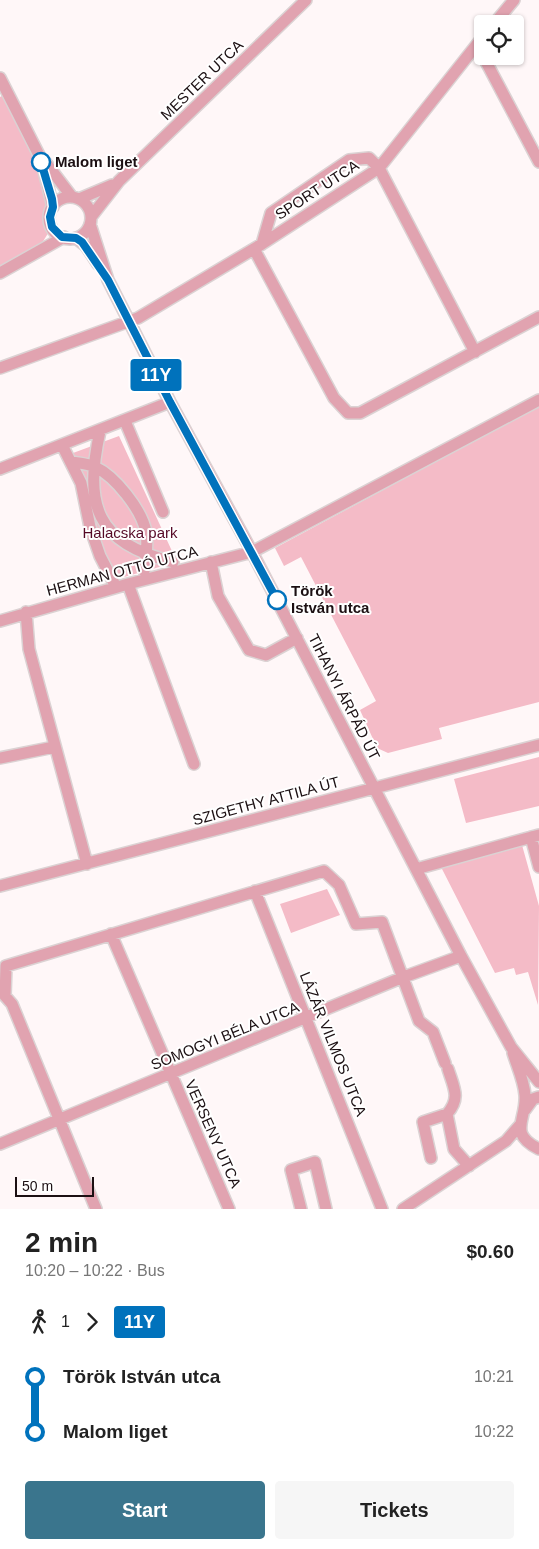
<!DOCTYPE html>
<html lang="en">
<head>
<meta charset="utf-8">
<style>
  :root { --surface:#fff; --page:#f6f6f6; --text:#222; --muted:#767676; --accent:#3a758d }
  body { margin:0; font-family:Helvetica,sans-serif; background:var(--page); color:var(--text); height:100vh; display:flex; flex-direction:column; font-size:19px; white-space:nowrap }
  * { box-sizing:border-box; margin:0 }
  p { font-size:16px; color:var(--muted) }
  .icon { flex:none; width:28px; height:28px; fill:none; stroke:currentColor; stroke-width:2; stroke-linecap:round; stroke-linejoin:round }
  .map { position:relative; height:1209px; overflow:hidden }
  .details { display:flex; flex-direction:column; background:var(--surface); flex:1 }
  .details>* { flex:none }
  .badge { padding:0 10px; border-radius:4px; font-size:18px; line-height:32px }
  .tools { position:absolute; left:474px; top:15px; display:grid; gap:10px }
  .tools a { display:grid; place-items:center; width:50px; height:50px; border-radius:5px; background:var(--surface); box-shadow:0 1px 4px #0004; font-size:25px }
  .scale { position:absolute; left:15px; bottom:12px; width:79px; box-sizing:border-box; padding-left:5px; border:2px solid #1c1013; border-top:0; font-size:14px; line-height:18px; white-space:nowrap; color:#1c1013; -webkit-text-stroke:4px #fff; paint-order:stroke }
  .map>.badge { position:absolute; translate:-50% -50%; box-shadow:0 0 0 2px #fff }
  .legs { display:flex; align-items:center; gap:8px; height:55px; padding:0 25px; font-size:16px }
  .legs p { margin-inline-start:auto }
  .headline { display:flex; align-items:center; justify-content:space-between; height:85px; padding:0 25px }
  h1 { font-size:28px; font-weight:700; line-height:38px }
  .primary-button { display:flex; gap:10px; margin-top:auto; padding:10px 25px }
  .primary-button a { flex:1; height:58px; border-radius:5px; background:var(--accent); color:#fff; font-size:20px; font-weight:700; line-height:58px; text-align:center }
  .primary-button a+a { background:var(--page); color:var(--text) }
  ul { padding:0 25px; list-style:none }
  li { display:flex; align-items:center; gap:18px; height:55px; font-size:19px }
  li i { display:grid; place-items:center; width:8px; height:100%; margin:0 6px; background:currentColor }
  li i::after { content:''; width:12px; height:12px; margin:-6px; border:4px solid; border-radius:50%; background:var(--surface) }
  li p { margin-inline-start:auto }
  li:first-child i { background:linear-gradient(#0000 50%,currentColor 0) }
  li:last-child i { background:linear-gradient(currentColor 50%,#0000 0) }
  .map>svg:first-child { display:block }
  .green { fill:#f4bbc7 }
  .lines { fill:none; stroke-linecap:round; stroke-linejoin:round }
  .minor-casing { stroke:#dbd2d3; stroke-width:14 }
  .minor { stroke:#e1a3b0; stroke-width:11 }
  .line-1-casing { stroke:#fff; stroke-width:11 }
  .line-1 { stroke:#0072bc; stroke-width:8 }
  .stop-1-dot { fill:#fff; stroke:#0072bc; stroke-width:2.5 }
  .labels { text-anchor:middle; stroke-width:4; stroke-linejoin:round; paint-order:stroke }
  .street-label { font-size:15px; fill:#1c1013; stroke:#fff }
  .stop-label { font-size:15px; font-weight:bold; fill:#1c1013; stroke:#fff; text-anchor:start }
  .park-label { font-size:15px; fill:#560926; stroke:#fff }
</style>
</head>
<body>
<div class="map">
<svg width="539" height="1209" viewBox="0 0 539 1209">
  <rect width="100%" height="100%" fill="#fff7f8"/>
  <!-- green -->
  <path class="green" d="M8,93l27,54 18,60 -3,10 2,10 -10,16 -42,30v-176z
    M539,406v296l-100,26 3,11 -54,14 -11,-5 -17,-38 16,-9 -75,-144 -17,9 -9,-18z
    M119,436l58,126 -53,15c-27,-12 -27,-61 -34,-84 -5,-14 -11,-27 -17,-40z
    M539,757v49l-73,17 -12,-44z
    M522,845l17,61 -1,99 -10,-33 -12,3 -2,-7 -19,5 -54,-106z
    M327,889l13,26 -49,18 -11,-29z"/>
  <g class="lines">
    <defs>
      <path id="minor" d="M494,24l20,-24
        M483,56l56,106
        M0,78l41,81 12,48
        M46,163l26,34
        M49 218a21 21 0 1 1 42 0a21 21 0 1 1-42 0Z
        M79,199l33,-14
        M91,217l28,-36 187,-181
        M90,224l18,56 62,122 82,150 209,404 50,91 28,35
        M76,238l10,8 12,18
        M262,244l9,-31 78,-53 20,-2 10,10 96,184
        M254,249l80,149 14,15h12l179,-96
        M0,273l64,-36
        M0,368l138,-50 124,-74 117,-76 103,-130
        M125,421l38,91
        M100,431c-16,74 -5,112 73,131
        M62,445l19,38 9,44 10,29 16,31
        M72,462c7,1 17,2 23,5 20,9 47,43 51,65 2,12 0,27 -2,39
        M0,469l170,-67
        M211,562l7,34 31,54 17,5 31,-17
        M128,584l66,180
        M26,612l3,37 58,215
        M0,621l128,-37 124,-32 287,-152
        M0,758l54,-11
        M531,837l8,30
        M416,869l123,-34
        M0,886l539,-141
        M255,891l127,318
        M111,934l118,275
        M513,1053c4,13 11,28 12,42 2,25 -18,38 14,54
        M448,1069c6,19 13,29 -1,45l7,35 15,17
        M525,1110l8,-11 6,-2
        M0,1144l401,-166 60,-22
        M431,1158l-8,-36 24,-8
        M96,1209l-84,-205 -7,-8 1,-30 318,-95 15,14 17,39 26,-2 37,99 14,11 12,31
        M301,1209l-10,-39 24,-8 11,47
        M403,1209l103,-68 14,-16"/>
    </defs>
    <!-- minor casing -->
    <use href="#minor" class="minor-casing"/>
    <!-- minor -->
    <use href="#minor" class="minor"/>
  </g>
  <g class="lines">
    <defs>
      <path id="line-1" d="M41,162l11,37 1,8 -3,10 2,10 10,10 14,1 6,4 26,38 62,122 107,198"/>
    </defs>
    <!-- line-1 casing -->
    <use href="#line-1" class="line-1-casing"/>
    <!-- line-1 -->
    <use href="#line-1" class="line-1"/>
  </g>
  <!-- markers -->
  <g class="stop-1-dot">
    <circle cx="41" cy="162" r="9"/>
    <circle cx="277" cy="600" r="9"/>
  </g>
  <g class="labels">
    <!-- street labels -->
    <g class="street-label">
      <text transform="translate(202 80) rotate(-44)" y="5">MESTER UTCA</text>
      <text transform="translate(317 190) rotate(-33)" y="5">SPORT UTCA</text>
      <text transform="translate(122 571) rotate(-15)" y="5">HERMAN OTTÓ UTCA</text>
      <text transform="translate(344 697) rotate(63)" y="5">TIHANYI ÁRPÁD ÚT</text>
      <text transform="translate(266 801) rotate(-15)" y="5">SZIGETHY ATTILA ÚT</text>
      <text transform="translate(225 1036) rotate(-22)" y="5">SOMOGYI BÉLA UTCA</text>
      <text transform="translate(333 1044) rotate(68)" y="5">LÁZÁR VILMOS UTCA</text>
      <text transform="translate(213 1134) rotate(66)" y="5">VERSENY UTCA</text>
    </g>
    <!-- stop labels -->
    <g class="stop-label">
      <text x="55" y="167">Malom liget</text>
      <text x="291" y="596">Török<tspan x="291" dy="17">István utca</tspan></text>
    </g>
    <!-- park labels -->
    <g class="park-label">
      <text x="130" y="538">Halacska park</text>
    </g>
  </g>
</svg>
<div class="tools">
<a><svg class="icon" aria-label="locate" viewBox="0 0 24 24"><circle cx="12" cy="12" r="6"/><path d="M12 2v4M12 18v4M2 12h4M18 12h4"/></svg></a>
</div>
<div class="scale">50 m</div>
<b class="badge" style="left:156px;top:375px;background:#0072bc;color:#fff">11Y</b>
</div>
<section class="details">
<div class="headline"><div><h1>2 min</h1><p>10:20 – 10:22 · Bus</p></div><b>$0.60</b></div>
<div class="legs"><svg class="icon" aria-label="walk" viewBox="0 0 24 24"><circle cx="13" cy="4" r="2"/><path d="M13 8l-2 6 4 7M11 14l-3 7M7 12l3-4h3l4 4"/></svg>1<svg class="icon" aria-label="forward" viewBox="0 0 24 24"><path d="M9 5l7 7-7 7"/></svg><b class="badge" style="background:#0072bc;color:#fff">11Y</b></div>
<ul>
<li><i style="color:#0072bc"></i><b>Török István utca</b><p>10:21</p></li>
<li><i style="color:#0072bc"></i><b>Malom liget</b><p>10:22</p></li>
</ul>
<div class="primary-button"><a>Start</a><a>Tickets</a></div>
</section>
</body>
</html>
